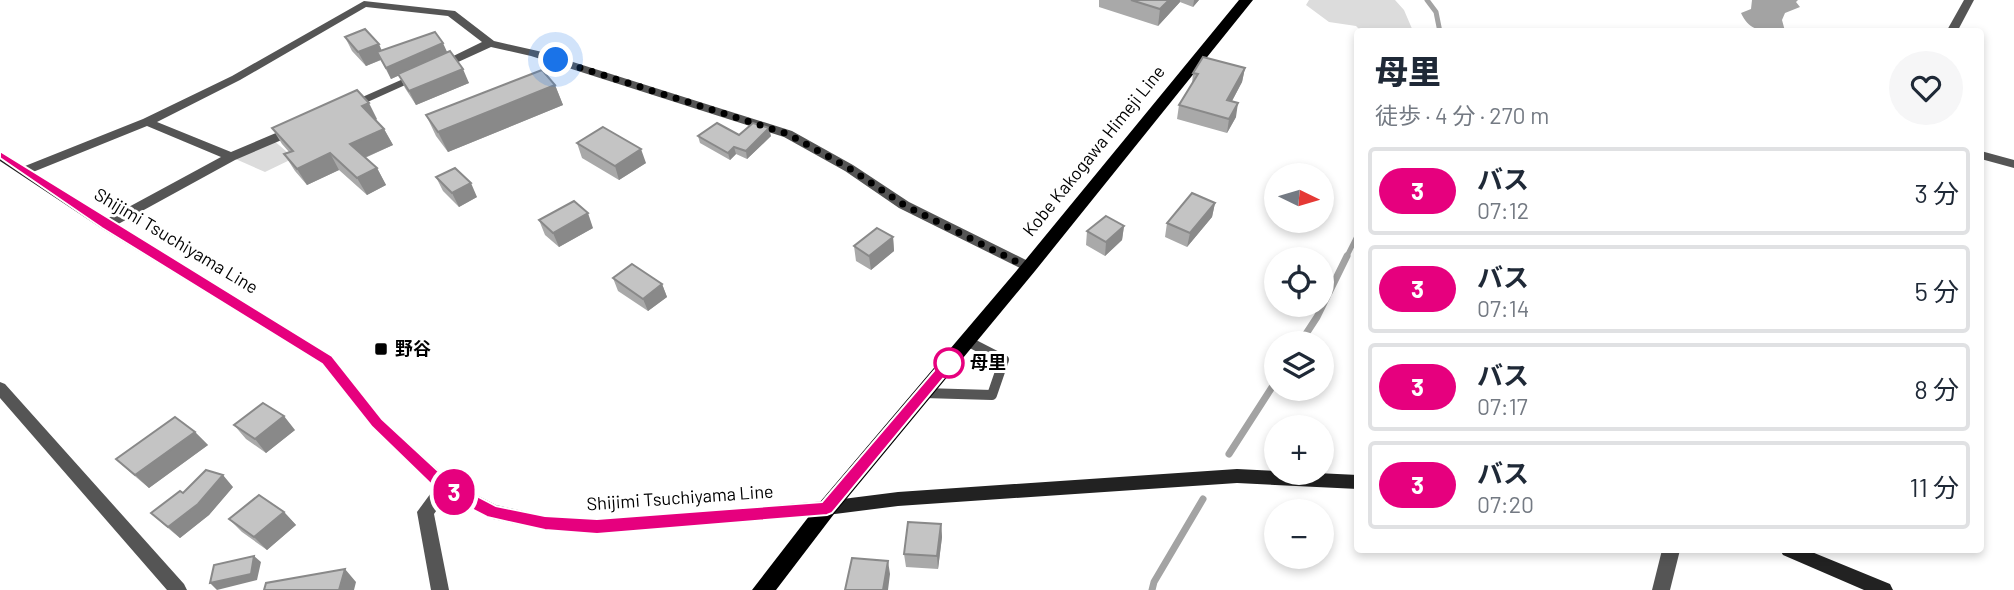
<!DOCTYPE html>
<html lang="ja">
<head>
<meta charset="utf-8">
<style>
  :root { --surface:#fff; --page:#f6f6f7; --text:#1f2937; --muted:#747a83; --line:#e0e1e3 }
  body { margin:0; font-family:Barlow,"Noto Sans JP",sans-serif; background:var(--page); color:var(--text); height:100vh; display:flex; flex-direction:column; font-size:26px; white-space:nowrap }
  * { box-sizing:border-box; margin:0 }
  p { font-size:23px; color:var(--muted) }
  .icon { flex:none; width:38px; height:38px; fill:none; stroke:currentColor; stroke-width:2; stroke-linecap:round; stroke-linejoin:round }
  .map { position:relative; flex:1; overflow:hidden }
  .side { position:absolute; left:1354px; top:28px; width:630px; height:525px; display:flex; flex-direction:column; background:var(--surface); border-radius:7px; box-shadow:0 4px 10px #0003 }
  .side>* { flex:none }
  .badge { padding:0 14px; border-radius:23px; font-size:24px; line-height:46px }
  .needle { width:46px; rotate:95deg }
  .tools { position:absolute; left:1264px; top:163px; display:grid; gap:14px }
  .tools a { display:grid; place-items:center; width:70px; height:70px; border-radius:50%; background:var(--surface); box-shadow:0 4px 10px #0003; font-size:35px }
  .you { position:absolute; width:35px; height:35px; margin:-18px; border:5px solid #fff; border-radius:50%; background:#1a73e8; box-shadow:0 0 0 10px #1a73e833 }
  .map>.badge { position:absolute; translate:-50% -50%; box-shadow:0 0 0 4px #fff }
  .round { display:grid; place-items:center; flex:none; width:74px; height:74px; border-radius:37px; background:var(--page) }
  .summary { display:flex; align-items:center; justify-content:space-between; height:119px; padding:0 21px }
  h1 { font-size:33px; font-weight:800; line-height:52px }
  ul { padding:0; list-style:none }
  li { display:flex; align-items:center; gap:21px; height:88px; margin:0 14px 10px; padding:0 7px; border:4px solid var(--line); border-radius:7px }
  li div { flex:1 }
  li b { display:block; font-size:26px }
  li em { font-style:normal }
  li .badge { min-width:77px; font-weight:700; text-align:center }
  .map>svg:first-child { display:block }
  .green { fill:#dcdcdc }
  .water { fill:#a3a3a3 }
  .lines { fill:none; stroke-linecap:round; stroke-linejoin:round }
  .stream-far1 { stroke:#a3a3a3; stroke-width:5 }
  .stream { stroke:#a3a3a3; stroke-width:7 }
  .lane { stroke:#555; stroke-width:10 }
  .street { fill:#555; fill-rule:evenodd }
  .secondary { fill:#222; fill-rule:evenodd }
  .primary { fill:#000; fill-rule:evenodd }
  .wall { fill:#a9a9a9 }
  .shaded-wall { fill:#898989 }
  .building { fill:#c4c4c4; stroke:#898989; stroke-width:2 }
  .line { fill:#e6007e; stroke:#fff; stroke-width:2 }
  .walk { stroke:#000; stroke-width:7; stroke-dasharray:0 12.6 }
  .poi-dot { fill:#000; stroke:#fff; stroke-width:2.5 }
  .stop-dot { fill:#fff; stroke:#e6007e; stroke-width:3.5 }
  .labels { text-anchor:middle; stroke-width:6; stroke-linejoin:round; paint-order:stroke }
  .street-label { font-size:18px; fill:#000; stroke:#fff }
  .poi-label { font-size:18px; font-weight:bold; fill:#000; stroke:#fff; text-anchor:start }
  .stop-label { font-size:18px; font-weight:bold; fill:#000; stroke:#fff; text-anchor:start }
</style>
</head>
<body>
<div class="map">
<svg width="2014" height="590" viewBox="0 0 2014 590">
  <rect width="100%" height="100%" fill="#fff"/>
  <!-- green -->
  <path class="green" d="M1309,0h86l9,10 9,21h-52l-5,-5 -27,-4 -23,-17z
    M272,139l22,19 -29,14 -34,-15z"/>
  <!-- water -->
  <path class="water" d="M1752,0h46l-2,2 4,5 -15,6 -3,7 3,11c-19,1 -35,2 -44,-18l10,-4z"/>
  <g class="lines">
    <!-- stream-far1 -->
    <path class="stream-far1" d="M1427,0l9,12 4,20
      M1346,258l12,-24"/>
    <!-- stream -->
    <path class="stream" d="M1300,343l17,-26 30,-61
      M1229,454l47,-73
      M1152,590l2,-8 49,-83"/>
    <!-- lane -->
    <path class="lane" d="M924,393l68,2 12,-35 -37,-19"/>
    <!-- street -->
    <path class="street" d="M1964,0h10l-17,32h-11z
      M364,1l91,10 39,30 44,10 254,80 61,34 56,37 125,62 2,3 -7,5 -5,-2 -125,-62 -54,-37 -61,-34 -253,-81 -40,-9 -46,21h-8v-4l45,-22 -34,-26 -82,-9 -126,73 -83,42 74,30 59,-25h8l2,3 -2,3 -63,27 -124,68h-10l-2,-3 2,-3 120,-65 -74,-31 -119,48 -4,1 -6,-4 2,-3 123,-49 89,-43z
      M419,72l6,3 -2,2 -71,32h-8l-2,-3z
      M1981,151l33,9v8l-33,-9z
      M0,382l5,2 179,200 3,6h-20l-167,-192z
      M445,480l6,2 2,5 -19,27 15,76h-18l-14,-78 22,-30z
      M1662,550h18l-10,40h-18z"/>
    <!-- secondary -->
    <path class="secondary" d="M0,151l111,71 221,134 50,63 69,63 45,23 49,11 52,4 230,-19 71,-9 339,-23 121,6v14l-121,-6 -339,23 -71,9 -230,19 -52,-4 -52,-11 -54,-27 -67,-65 -50,-63 -221,-136 -101,-67z
      M1780,550h27l83,34 3,6h-29l-81,-35z"/>
    <!-- primary -->
    <path class="primary" d="M1239,0h14l-218,271 -201,243 -58,76h-24l68,-88 203,-239z"/>
  </g>
  <!-- wall -->
  <path class="wall" d="M1099,0h100l-6,7 -13,-5 -22,24 -59,-19z
    M345,37l37,14 65,2 22,30 -53,22 -11,-17 -6,-13 -8,4 -10,-19 -15,6 -14,-15z
    M1245,68l-3,14 -10,19 4,16 -9,16 -50,-14 2,-14 13,-21 1,-11z
    M555,85l8,20 -115,47 -12,-16 -10,-21z
    M377,119l-1,1 8,9 9,16 -28,13 12,10 9,17 -19,10 -28,-25 -32,15 -12,-14 -11,-17 5,-2 -7,-8 -10,-16z
    M739,135l32,1 -24,23 -11,-5 -6,6 -30,-17 -2,-7z
    M577,143l69,20 -27,17 -37,-22z
    M436,177l41,20 -18,10 -16,-16z
    M1215,203l-3,14 -25,30 -22,-10 2,-14z
    M539,220l54,8 -34,19 -14,-12z
    M1124,226l-2,14 -17,16 -19,-11 1,-14z
    M893,237l1,14 -23,19 -15,-9 -2,-15z
    M613,278l49,6 5,13 -19,14 -30,-20z
    M234,425l61,5 -29,23 -20,-14z
    M195,432l13,13 -59,43 -19,-16 -14,-13z
    M233,487l-24,28 -29,23 -17,-14 -12,-11 32,-20z
    M284,512l12,13 -29,25 -25,-18 -13,-13z
    M941,524l1,13 -4,32 -32,-2 -2,-13z"/>
  <!-- shaded-wall -->
  <path class="shaded-wall" d="M1169,0h11v2l-22,24 2,-17z
    M1194,0h5l-6,7z
    M443,43l5,11 -57,25 -5,-11z
    M379,44l6,14 -19,8 -8,-14z
    M1245,68l-3,14 -17,32 2,-14z
    M463,69l6,14 -53,22 -7,-14z
    M555,85l8,20 -115,47 -10,-20z
    M369,103l8,16 -6,3 -9,-16z
    M1238,103l-2,14 -9,16 2,-14z
    M769,128l2,8 -24,23 -1,-8z
    M384,129l9,16 -34,15 -9,-16z
    M734,147l2,7 -6,6 -2,-7z
    M641,149l5,14 -27,17 -4,-14z
    M330,153l9,17 -32,15 -10,-16z
    M377,168l9,17 -19,10 -10,-17z
    M471,183l6,14 -18,10 -7,-14z
    M1215,203l-3,14 -25,30 3,-14z
    M588,213l5,15 -34,19 -6,-14z
    M1124,226l-2,14 -17,16 1,-14z
    M893,237l1,14 -23,19 -2,-14z
    M662,284l5,13 -19,14 -5,-12z
    M284,416l11,14 -29,23 -11,-14z
    M195,432l13,13 -59,43 -14,-13z
    M223,475l10,12 -24,28 -29,23 -12,-11z
    M284,512l12,13 -29,25 -13,-13z
    M941,524l1,13 -4,32 -1,-13z
    M254,556l7,6 -4,18 -40,10 -7,-7z
    M888,561l2,13 -2,16h-5z
    M345,569l11,13 -2,8h-15z"/>
  <!-- building -->
  <path class="building" d="M1131,0h38l-9,9z
    M365,29l14,15 -21,8 -13,-15z
    M435,32l8,11 -57,25 -9,-16z
    M450,51l13,18 -54,22 -11,-17z
    M1203,57l42,11 -18,32 11,3 -9,16 -50,-14 19,-31 -5,-1z
    M542,70l13,15 -117,47 -12,-17z
    M357,90l12,13 -7,3 22,23 -34,15 27,24 -20,10 -27,-25 -33,16 -13,-15 9,-3 -21,-23z
    M717,123l22,12 14,-12 16,5 -23,23 -12,-4 -6,6 -30,-17z
    M603,127l38,22 -26,17 -38,-23z
    M455,168l16,15 -19,10 -16,-16z
    M1192,193l23,10 -25,30 -23,-10z
    M574,201l14,12 -35,20 -14,-13z
    M1106,216l18,10 -18,16 -19,-11z
    M877,228l16,9 -24,19 -15,-10z
    M632,264l30,20 -19,15 -30,-21z
    M263,403l21,13 -29,23 -21,-14z
    M175,417l20,15 -60,43 -19,-16z
    M206,470l17,5 -25,29 -30,23 -17,-14 29,-22 3,2z
    M259,495l25,17 -30,25 -25,-18z
    M908,522l33,2 -4,32 -33,-2z
    M254,556l-3,18 -41,9 4,-18z
    M852,558l36,3 -5,29h-38z
    M345,569l-6,21h-75l2,-7z"/>
  <!-- line -->
  <path class="line" d="M0,151l332,205 50,63 68,63 46,24 49,10 52,3 225,-17 122,-143h10l2,4 -124,150 -5,2 -230,19 -52,-4 -58,-13 -48,-25 -67,-65 -50,-63 -220,-136 -102,-70z"/>
  <g class="lines">
    <!-- walk -->
    <path class="walk" d="M556,60l232,74 61,34 55,37 125,63 -80,95"/>
  </g>
  <!-- markers -->
  <rect class="poi-dot" x="374" y="342" width="14" height="14" rx="3.5"/>
  <circle class="stop-dot" cx="949" cy="363" r="14"/>
  <g class="labels">
    <!-- street labels -->
    <g class="street-label">
      <text transform="translate(1094 151) rotate(-51)" y="6">Kobe Kakogawa Himeji Line</text>
      <text transform="translate(176 241) rotate(31)" y="6">Shijimi Tsuchiyama Line</text>
      <text transform="translate(680 498) rotate(-4)" y="6">Shijimi Tsuchiyama Line</text>
    </g>
    <!-- poi labels -->
    <g class="poi-label">
      <text x="395" y="355">野谷</text>
    </g>
    <!-- stop labels -->
    <g class="stop-label">
      <text x="970" y="369">母里</text>
    </g>
  </g>
</svg>
<div class="tools">
<a><svg class="needle" viewBox="-14 -14 28 28"><path d="M0-13l5 13h-10z" fill="#e53935"/><path d="M0 13l5-13h-10z" fill="#747a83"/></svg></a>
<a><svg class="icon" aria-label="locate" viewBox="0 0 24 24"><circle cx="12" cy="12" r="6"/><path d="M12 2v4M12 18v4M2 12h4M18 12h4"/></svg></a>
<a><svg class="icon" aria-label="layers" viewBox="0 0 24 24"><path d="M12 4l9 5-9 5-9-5zM3 14l9 5 9-5"/></svg></a>
<a>+</a>
<a>−</a>
</div>
<div class="you" style="left:556px;top:60px"></div>
<b class="badge" style="left:454px;top:492px;background:#e6007e;color:#fff">3</b>
<section class="side">
<div class="summary"><div><h1>母里</h1><p>徒歩 · 4 分 · 270 m</p></div><a class="round"><svg class="icon" aria-label="heart" viewBox="0 0 24 24"><path d="M12 20l-8-8c-3-5 5-10 8-4 3-6 11-1 8 4z"/></svg></a></div>
<ul>
<li><span class="badge" style="background:#e6007e;color:#fff">3</span><div><b>バス</b><p>07:12</p></div><em>3 分</em></li>
<li><span class="badge" style="background:#e6007e;color:#fff">3</span><div><b>バス</b><p>07:14</p></div><em>5 分</em></li>
<li><span class="badge" style="background:#e6007e;color:#fff">3</span><div><b>バス</b><p>07:17</p></div><em>8 分</em></li>
<li><span class="badge" style="background:#e6007e;color:#fff">3</span><div><b>バス</b><p>07:20</p></div><em>11 分</em></li>
</ul>
</section>
</div>
</body>
</html>
